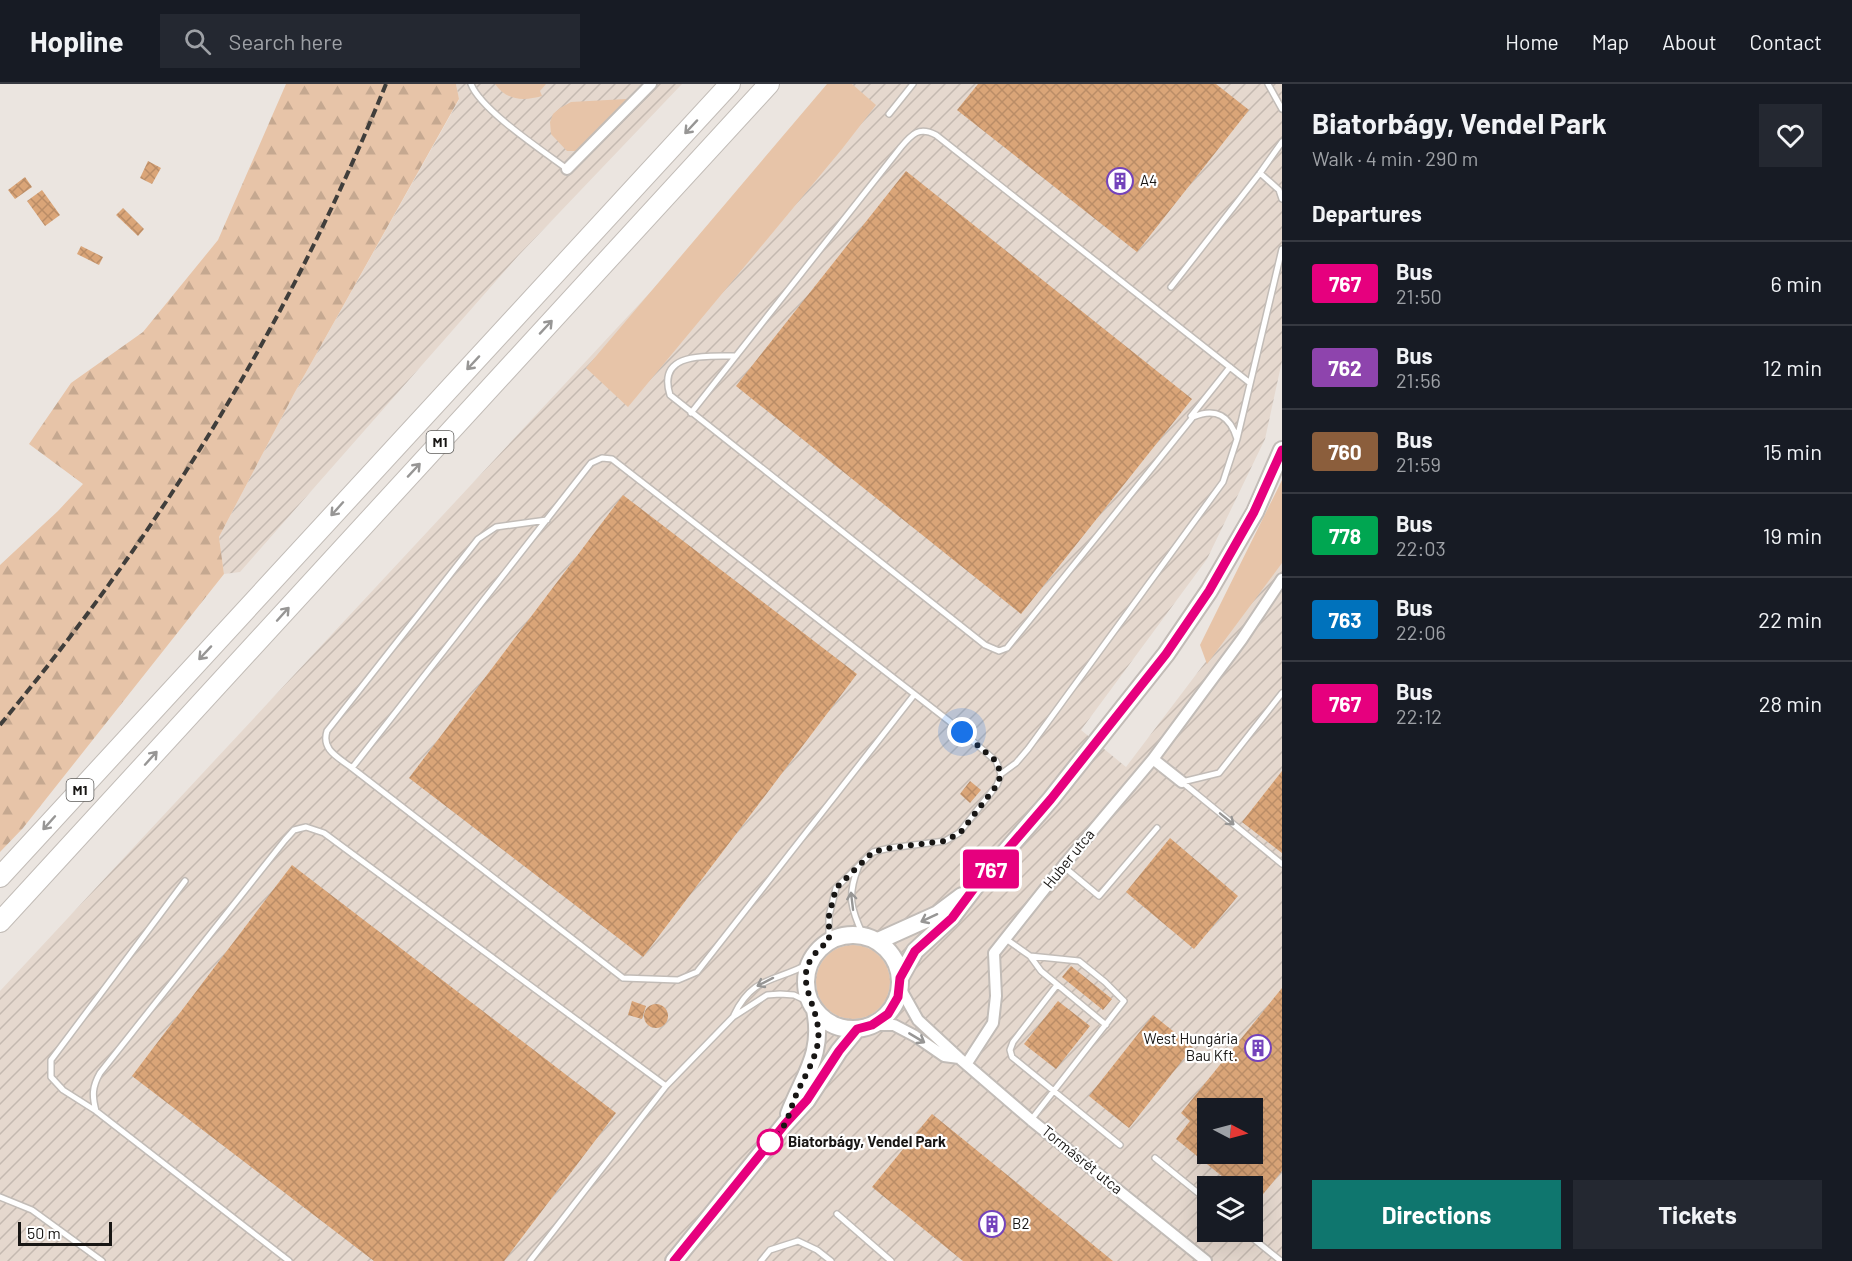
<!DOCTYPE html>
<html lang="en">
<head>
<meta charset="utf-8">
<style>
  :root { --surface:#171b24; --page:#242831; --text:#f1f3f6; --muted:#9ea1a6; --line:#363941; --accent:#0f766e }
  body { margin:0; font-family:Barlow,sans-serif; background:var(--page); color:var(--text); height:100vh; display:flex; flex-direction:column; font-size:22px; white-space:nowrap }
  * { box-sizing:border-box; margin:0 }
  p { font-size:20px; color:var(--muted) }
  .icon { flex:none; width:33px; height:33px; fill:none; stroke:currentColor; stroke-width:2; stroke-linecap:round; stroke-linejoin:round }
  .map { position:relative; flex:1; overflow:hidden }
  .panel { display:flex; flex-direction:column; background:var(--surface); width:570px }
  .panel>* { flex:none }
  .badge { padding:0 12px; border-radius:4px; font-size:21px; line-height:39px }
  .needle { width:39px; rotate:96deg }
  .fabs { position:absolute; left:1197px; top:1014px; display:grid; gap:12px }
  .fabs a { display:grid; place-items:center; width:66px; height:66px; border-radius:0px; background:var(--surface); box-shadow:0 6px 24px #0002; font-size:30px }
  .scale { position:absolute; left:18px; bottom:15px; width:94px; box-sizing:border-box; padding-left:6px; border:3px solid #181614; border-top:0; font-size:16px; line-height:21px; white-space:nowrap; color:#181614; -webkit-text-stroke:4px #fff; paint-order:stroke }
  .you { position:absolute; width:30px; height:30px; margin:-15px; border:4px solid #fff; border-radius:50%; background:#1a73e8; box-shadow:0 0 0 9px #1a73e833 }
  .map>.badge { position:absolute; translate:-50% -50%; box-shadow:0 0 0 3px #fff }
  h2 { padding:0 30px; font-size:22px; line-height:54px }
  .round { display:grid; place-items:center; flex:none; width:63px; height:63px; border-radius:0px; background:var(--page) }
  .summary { display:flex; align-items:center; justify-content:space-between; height:102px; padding:0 30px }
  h1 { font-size:28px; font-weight:700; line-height:45px }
  .primary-button { display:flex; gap:12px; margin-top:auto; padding:12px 30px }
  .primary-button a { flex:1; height:69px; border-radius:0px; background:var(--accent); color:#fff; font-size:24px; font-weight:700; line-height:69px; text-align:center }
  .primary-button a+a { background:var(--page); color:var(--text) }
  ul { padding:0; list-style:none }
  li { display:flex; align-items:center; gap:18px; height:84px; padding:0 30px; border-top:2px solid var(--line) }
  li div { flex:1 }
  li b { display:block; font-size:22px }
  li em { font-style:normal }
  li .badge { min-width:66px; font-weight:700; text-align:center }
  header { display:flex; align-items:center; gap:36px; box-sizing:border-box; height:84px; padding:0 30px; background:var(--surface); border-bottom:2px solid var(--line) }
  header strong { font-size:28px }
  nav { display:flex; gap:33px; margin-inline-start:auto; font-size:21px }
  .search { width:420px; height:54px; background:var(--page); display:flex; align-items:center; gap:15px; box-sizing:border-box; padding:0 21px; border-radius:0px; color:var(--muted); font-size:22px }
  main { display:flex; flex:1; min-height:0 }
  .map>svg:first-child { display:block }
  .industrial { fill:url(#industrial-furrows); fill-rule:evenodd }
  .green { fill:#e7c4a8 }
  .forest { fill:url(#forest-firs) }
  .building { fill:url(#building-cross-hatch); fill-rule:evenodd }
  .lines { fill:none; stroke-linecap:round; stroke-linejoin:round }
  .service-casing { stroke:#c2bcb7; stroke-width:8 }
  .minor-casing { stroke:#c2bcb7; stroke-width:14 }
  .primary-casing { stroke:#c2bcb7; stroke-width:20 }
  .motorway-casing { stroke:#c2bcb7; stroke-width:22 }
  .service { stroke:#fff; stroke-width:5 }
  .minor { stroke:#fff; stroke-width:10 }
  .primary { stroke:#fff; stroke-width:16 }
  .motorway { stroke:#fff; stroke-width:20 }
  .rail { stroke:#403e3b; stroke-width:4; stroke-dasharray:9 4.5; stroke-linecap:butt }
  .oneway { stroke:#979695 }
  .line-casing { stroke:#fff; stroke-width:14 }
  .line { stroke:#e6007e; stroke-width:9 }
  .walk { stroke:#181614; stroke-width:6; stroke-dasharray:0 10.8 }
  .stop-dot { fill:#fff; stroke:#e6007e; stroke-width:3 }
  .labels { text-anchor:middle; stroke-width:4.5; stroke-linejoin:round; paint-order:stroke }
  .shield { fill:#fff; stroke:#5d5c5a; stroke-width:1.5 }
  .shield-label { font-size:14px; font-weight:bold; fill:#181614 }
  .poi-label { font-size:15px; fill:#181614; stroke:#fff; text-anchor:start }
  .street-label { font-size:15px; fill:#181614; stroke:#fff }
  .stop-label { font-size:15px; font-weight:bold; fill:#181614; stroke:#fff; text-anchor:start }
</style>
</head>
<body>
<header>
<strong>Hopline</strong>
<div class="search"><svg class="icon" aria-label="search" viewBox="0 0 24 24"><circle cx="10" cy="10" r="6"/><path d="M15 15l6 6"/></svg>Search here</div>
<nav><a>Home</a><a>Map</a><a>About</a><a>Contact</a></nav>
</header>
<main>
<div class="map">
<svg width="1282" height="1177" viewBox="0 0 1282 1177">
  <defs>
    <pattern id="industrial-furrows" width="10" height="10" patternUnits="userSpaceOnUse" patternTransform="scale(1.5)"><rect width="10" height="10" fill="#e5d8ce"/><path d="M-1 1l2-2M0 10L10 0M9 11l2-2" fill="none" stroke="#c4b9b0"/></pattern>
    <pattern id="forest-firs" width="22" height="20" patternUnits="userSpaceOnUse" patternTransform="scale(1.5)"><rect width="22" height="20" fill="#e7c4a8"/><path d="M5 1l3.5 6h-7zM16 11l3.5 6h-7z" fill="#c5a890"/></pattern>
    <pattern id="building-cross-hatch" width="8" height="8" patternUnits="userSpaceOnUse" patternTransform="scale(1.5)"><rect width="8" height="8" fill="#daa578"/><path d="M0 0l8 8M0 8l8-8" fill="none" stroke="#ba8d67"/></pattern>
  </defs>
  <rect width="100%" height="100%" fill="#ebe5e0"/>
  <!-- industrial -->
  <path class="industrial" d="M456,0h226l-164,172 -278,316 -16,2 -5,-37 76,-145 164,-292z
    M844,0h438v277l-17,78 -58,120 -126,171 45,37 156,-206v700h-1282v-270zM1208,1024h44v46h-44zM1208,1102h44v46h-44z"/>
  <!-- green -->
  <path class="green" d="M495,0h51l-6,7 2,5c-18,5 -35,5 -47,-12z
    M827,0h25l24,21 -34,44 -214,258 -42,-39z
    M640,6l-59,61h-14l-16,-17 -1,-12 3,-8 7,-6 11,-6 55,-3z
    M1282,396v83l-75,101 -7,-19z
    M816 898a37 37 0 1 1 74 0a37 37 0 1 1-74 0Z"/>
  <!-- forest -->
  <path class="forest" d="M286,0h170l3,15 -164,293 -76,145 5,37 -201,254 -23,24v-287l58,-54 25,-27 -54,-40 42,-61 72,-51 75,-92z"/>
  <!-- building -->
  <path class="building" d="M978,0h238l33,26 -112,142 -180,-142z
    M148,77l13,7 -9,16 -12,-6z
    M906,87l286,228 -171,215 -285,-228z
    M25,93l7,10 -17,12 -7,-9z
    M42,106l18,25 -15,11 -18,-25z
    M123,124l21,21 -6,7 -22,-21z
    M81,162l22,11 -4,8 -22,-11z
    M623,411l234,179 -214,283 -234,-179z
    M1282,687v82l-40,-31z
    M970,697l11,9 -11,13 -10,-9z
    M1170,754l68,58 -44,53 -68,-57z
    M292,781l324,248 -112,148h-130l-242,-185z
    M1071,882l41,33 -9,11 -41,-33z
    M1282,904v183l-27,33 -3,-3v-15h-18l-58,-47 14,-18 -9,-8zM1208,1024h44v46h-44z
    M632,917l14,5 -4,13 -14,-4z
    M1058,917l32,25 -34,43 -32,-25z
    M644 932a12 12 0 1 1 24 0a12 12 0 1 1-24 0Z
    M1153,931l40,32 -64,81 -40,-32z
    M932,1030l181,147h-150l-91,-74z"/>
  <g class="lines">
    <defs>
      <path id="service" d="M471,0c10,26 72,67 96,85
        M1268,0l14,25
        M889,30l24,-30
        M1260,89l19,17 3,9
        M1171,203l89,-114 22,-31
        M736,272c-27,1 -80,-6 -66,39l315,250 14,6 8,-3 186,-231c23,-10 37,-1 44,22
        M691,329l210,-266c11,-13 18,-21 35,-12l314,248
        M1191,332l39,-49
        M547,436l-51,7 -18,12 -151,192c-6,19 11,26 25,37l239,-305 11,-5 10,1 337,262 47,40 5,13 -4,11 -38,48 -14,8 -55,7 -17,4 -37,36 -7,28v25
        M352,684l271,210 55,2 19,-8 217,-277
        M1001,690l15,-11 12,-14 195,-267 14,-43 45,-190
        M1182,698l37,-9 63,-80
        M1182,698l100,82
        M1063,782l36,30 58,-68
        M858,784c-11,28 -7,41 5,67
        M1006,855l24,17 49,5 26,21 19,19 -93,119
        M1030,872l11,15 65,54
        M1057,901l-44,57 -3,8 2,7 108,88
        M734,931c19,-40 43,-33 76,-52
        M96,1027l-33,-21 -12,-13v-17l134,-179
        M1155,1074l53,43
        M0,1113l32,13 70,51
        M837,1130l54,47
        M1245,1148l36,29
        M289,1177l-193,-150c-4,-15 -4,-24 4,-38l185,-233 9,-10 12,-3 18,6 342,253
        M530,1177l136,-175 67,-69 34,-22 13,-1 14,1 17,8
        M761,1177l9,-11 28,-9 19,9 14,11"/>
      <path id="minor" d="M567,85l84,-85
        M1153,675l29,23
        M900,904l18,32 41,38 72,62 175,141
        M872,941h22l21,11 29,20 15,2
        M967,979l26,-40 3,-27 -2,-43 69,-87 90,-107 89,-120 40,-60"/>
      <path id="primary" d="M806 898a47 47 0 1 1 94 0a47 47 0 1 1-94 0Z
        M878,857l60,-27 24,-18
        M900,894l15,-27 37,-34 23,-30 76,-88 115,-145 43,-63 46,-79 27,-62
        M789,1030c15,-39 35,-60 26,-104
        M674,1177l111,-137 22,-24 32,-49 18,-22"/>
      <path id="motorway" d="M0,793l730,-793
        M0,838l769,-838"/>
    </defs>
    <!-- service casing -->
    <use href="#service" class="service-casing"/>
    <!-- minor casing -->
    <use href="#minor" class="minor-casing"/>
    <!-- primary casing -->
    <use href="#primary" class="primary-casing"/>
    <!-- motorway casing -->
    <use href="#motorway" class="motorway-casing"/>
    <!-- service -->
    <use href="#service" class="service"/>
    <!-- minor -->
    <use href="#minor" class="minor"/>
    <!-- primary -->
    <use href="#primary" class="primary"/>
    <!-- motorway -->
    <use href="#motorway" class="motorway"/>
    <!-- rail -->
    <path class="rail" d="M0,641c164,-198 289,-403 386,-641"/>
  </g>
  <!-- one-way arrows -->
  <defs><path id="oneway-shaft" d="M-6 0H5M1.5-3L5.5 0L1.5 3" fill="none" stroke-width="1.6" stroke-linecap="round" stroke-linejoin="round" transform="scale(1.5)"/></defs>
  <g class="oneway">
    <use href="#oneway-shaft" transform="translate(691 43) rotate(133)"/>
    <use href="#oneway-shaft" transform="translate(546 243) rotate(-47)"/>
    <use href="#oneway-shaft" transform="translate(473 279) rotate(133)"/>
    <use href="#oneway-shaft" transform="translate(414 386) rotate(-47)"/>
    <use href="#oneway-shaft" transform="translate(337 425) rotate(132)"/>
    <use href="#oneway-shaft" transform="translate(283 530) rotate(-48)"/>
    <use href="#oneway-shaft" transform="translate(205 569) rotate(133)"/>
    <use href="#oneway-shaft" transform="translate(151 674) rotate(-48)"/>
    <use href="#oneway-shaft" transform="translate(1227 735) rotate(39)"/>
    <use href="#oneway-shaft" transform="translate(49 739) rotate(132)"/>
    <use href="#oneway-shaft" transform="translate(852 817) rotate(-97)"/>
    <use href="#oneway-shaft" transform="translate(929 834) rotate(155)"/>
    <use href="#oneway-shaft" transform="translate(765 898) rotate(153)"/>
    <use href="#oneway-shaft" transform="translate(917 954) rotate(31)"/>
  </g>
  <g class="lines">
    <defs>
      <path id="line" d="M674,1177l111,-137 22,-24 32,-49 18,-22 15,-4 16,-11 10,-17 2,-19 15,-27 37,-33 23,-31 76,-88 115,-145 43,-63 45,-79 28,-62"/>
    </defs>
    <!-- line casing -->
    <use href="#line" class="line-casing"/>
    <!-- line -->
    <use href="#line" class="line"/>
    <!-- walk -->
    <path class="walk" d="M770,1058c5,-6 11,-12 15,-18 5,-9 7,-21 12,-31 7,-16 18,-32 21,-51 5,-41 -37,-66 11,-101v-25l7,-28 37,-36 17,-4 55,-7 15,-8 37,-48 4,-11 -5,-13 -34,-29"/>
  </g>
  <!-- icons -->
  <defs>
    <symbol id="building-ring" viewBox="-11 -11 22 22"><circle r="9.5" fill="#fff" stroke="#7443bb" stroke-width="1.5"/><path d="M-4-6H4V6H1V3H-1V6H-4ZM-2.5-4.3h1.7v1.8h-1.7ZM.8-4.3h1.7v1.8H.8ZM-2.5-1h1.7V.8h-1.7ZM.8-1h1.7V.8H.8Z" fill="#7443bb"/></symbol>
  </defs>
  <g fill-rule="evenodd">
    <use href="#building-ring" x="1105" y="82" width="30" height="30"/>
    <use href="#building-ring" x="1243" y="949" width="30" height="30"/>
    <use href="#building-ring" x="977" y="1125" width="30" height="30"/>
  </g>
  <!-- markers -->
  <circle class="stop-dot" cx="770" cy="1058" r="12"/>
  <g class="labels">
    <!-- shield labels -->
    <g class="shield">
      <rect x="426.5" y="347" width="27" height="22" rx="4.5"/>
      <rect x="66.5" y="695" width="27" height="22" rx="4.5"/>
    </g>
    <g class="shield-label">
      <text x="440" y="363">M1</text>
      <text x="80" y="711">M1</text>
    </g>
    <!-- poi labels -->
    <g class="poi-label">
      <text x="1140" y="102">A4</text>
      <text x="1238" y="960" text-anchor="end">West Hungária<tspan x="1238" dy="17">Bau Kft.</tspan></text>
      <text x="1012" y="1145">B2</text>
    </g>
    <!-- street labels -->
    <g class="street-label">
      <text transform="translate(1069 775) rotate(-51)" y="5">Huber utca</text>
      <text transform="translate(1082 1076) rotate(39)" y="5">Tormásrét utca</text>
    </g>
    <!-- stop labels -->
    <g class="stop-label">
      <text x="788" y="1063">Biatorbágy, Vendel Park</text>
    </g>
  </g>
</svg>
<div class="fabs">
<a><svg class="needle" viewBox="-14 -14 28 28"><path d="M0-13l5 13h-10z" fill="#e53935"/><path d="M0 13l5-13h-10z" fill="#9ea1a6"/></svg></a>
<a><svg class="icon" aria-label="layers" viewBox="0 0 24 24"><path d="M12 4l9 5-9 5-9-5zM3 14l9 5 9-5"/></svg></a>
</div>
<div class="scale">50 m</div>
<div class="you" style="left:962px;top:648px"></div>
<b class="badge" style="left:991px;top:785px;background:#e6007e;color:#fff">767</b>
</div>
<section class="panel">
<div class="summary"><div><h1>Biatorbágy, Vendel Park</h1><p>Walk · 4 min · 290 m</p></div><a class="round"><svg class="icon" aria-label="heart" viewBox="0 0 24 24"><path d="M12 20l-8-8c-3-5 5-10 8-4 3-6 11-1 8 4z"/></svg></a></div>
<h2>Departures</h2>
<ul>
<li><span class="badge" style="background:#e6007e;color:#fff">767</span><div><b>Bus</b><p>21:50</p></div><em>6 min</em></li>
<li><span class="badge" style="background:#8e44ad;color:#fff">762</span><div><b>Bus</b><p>21:56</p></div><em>12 min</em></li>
<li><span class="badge" style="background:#8b5e3c;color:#fff">760</span><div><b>Bus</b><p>21:59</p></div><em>15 min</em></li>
<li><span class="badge" style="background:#00a651;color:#fff">778</span><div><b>Bus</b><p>22:03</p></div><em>19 min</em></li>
<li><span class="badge" style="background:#0072bc;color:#fff">763</span><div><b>Bus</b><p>22:06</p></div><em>22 min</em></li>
<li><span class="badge" style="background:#e6007e;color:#fff">767</span><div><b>Bus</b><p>22:12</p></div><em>28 min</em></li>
</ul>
<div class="primary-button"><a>Directions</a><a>Tickets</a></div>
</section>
</main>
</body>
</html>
